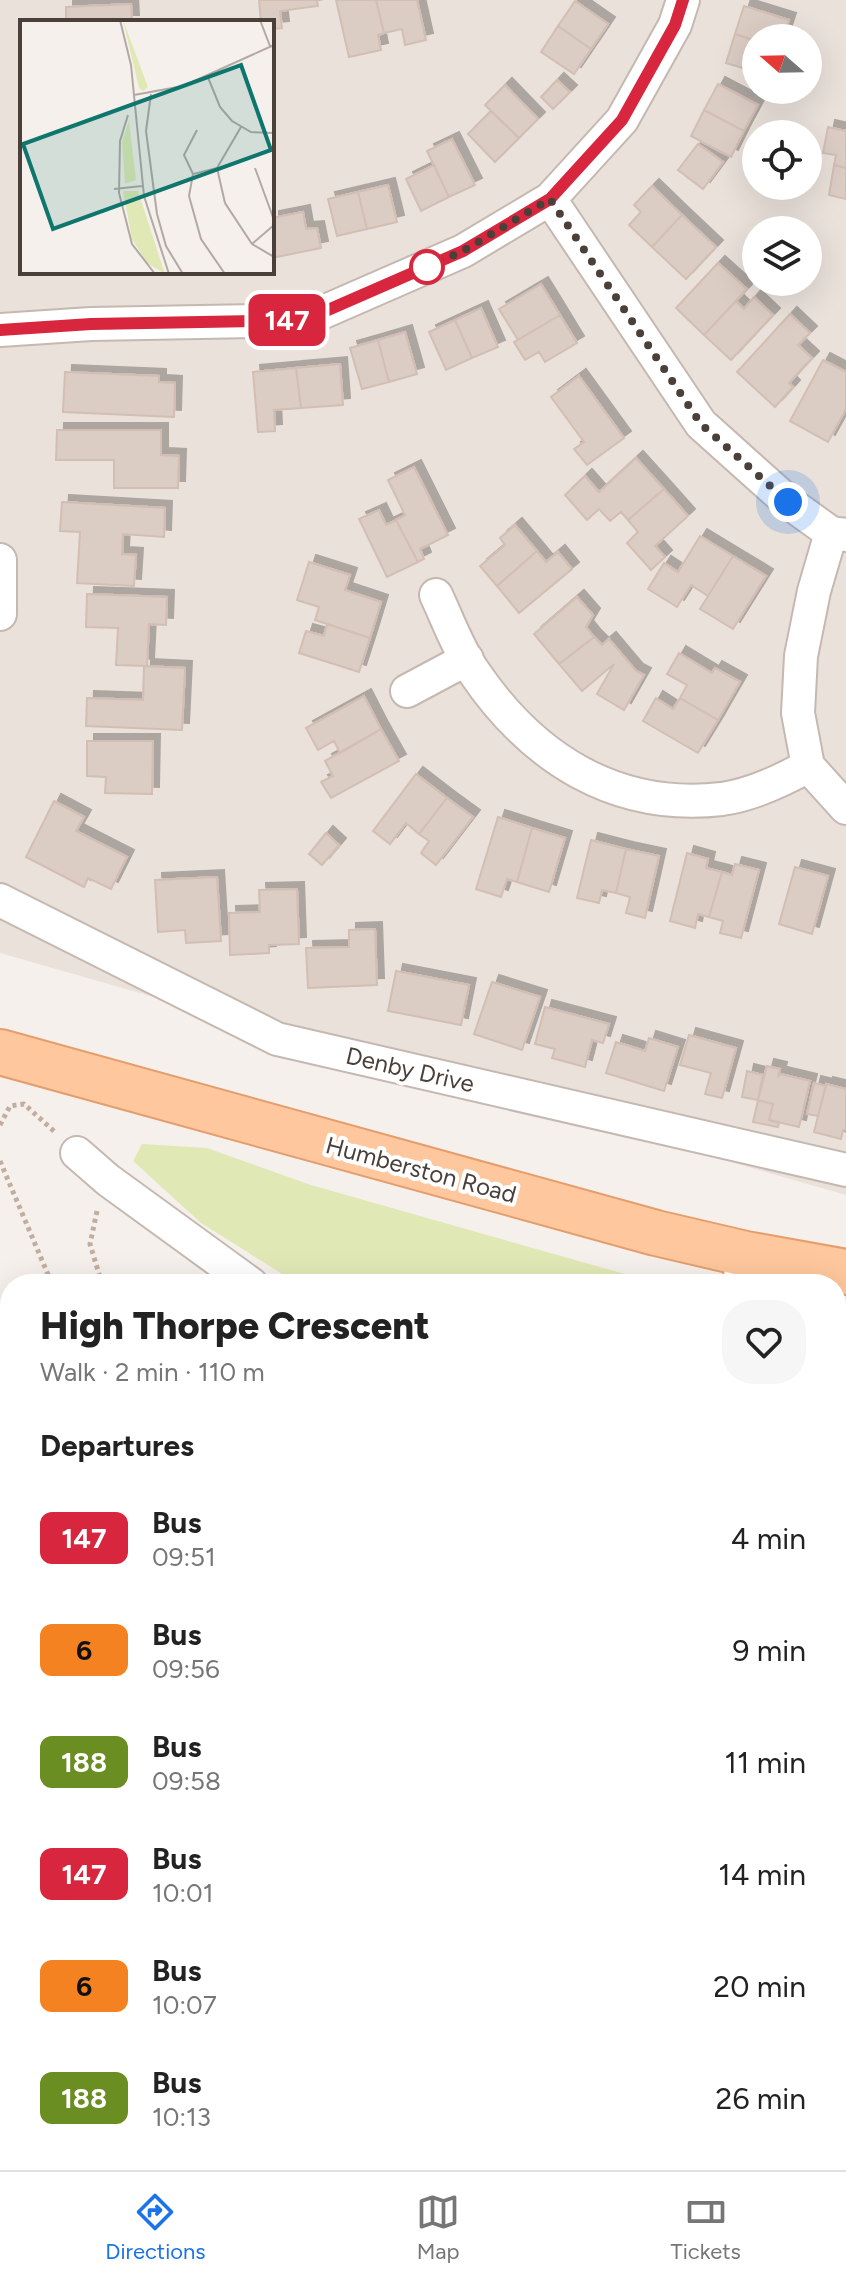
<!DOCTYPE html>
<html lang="en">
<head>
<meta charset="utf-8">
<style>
  :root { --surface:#fff; --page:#f6f6f6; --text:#222; --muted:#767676; --line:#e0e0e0; --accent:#1a73e8 }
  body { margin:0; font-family:Figtree,sans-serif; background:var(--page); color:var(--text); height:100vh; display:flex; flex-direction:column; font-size:30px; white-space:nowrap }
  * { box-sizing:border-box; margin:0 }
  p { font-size:26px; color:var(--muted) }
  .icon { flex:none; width:44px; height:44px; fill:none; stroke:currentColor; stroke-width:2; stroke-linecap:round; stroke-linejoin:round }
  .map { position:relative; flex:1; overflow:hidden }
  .drawer { position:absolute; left:0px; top:1274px; width:846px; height:896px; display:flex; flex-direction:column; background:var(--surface); border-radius:32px 32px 0 0; box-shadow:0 8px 32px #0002 }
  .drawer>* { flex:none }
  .badge { padding:0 16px; border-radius:12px; font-size:28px; line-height:52px }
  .needle { width:52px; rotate:290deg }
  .controls { position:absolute; left:742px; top:24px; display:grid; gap:16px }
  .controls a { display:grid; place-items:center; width:80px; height:80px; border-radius:50%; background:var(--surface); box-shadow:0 8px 32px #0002; font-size:40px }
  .you { position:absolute; width:40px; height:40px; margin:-20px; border:6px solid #fff; border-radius:50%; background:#1a73e8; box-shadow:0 0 0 12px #1a73e833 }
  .map>.badge { position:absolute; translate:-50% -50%; box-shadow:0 0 0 4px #fff }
  h2 { padding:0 40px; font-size:30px; line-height:72px }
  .round { display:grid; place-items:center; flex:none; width:84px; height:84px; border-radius:32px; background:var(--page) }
  .headline { display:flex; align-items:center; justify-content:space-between; height:136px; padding:0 40px }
  h1 { font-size:38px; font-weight:800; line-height:60px }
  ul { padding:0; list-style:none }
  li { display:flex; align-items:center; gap:24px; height:112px; padding:0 40px }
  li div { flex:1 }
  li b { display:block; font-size:30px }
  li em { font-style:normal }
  li .badge { min-width:88px; font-weight:700; text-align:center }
  .tabs { display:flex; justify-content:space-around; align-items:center; height:112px; border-top:2px solid var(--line); background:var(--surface); font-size:22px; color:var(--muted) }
  .tabs a { display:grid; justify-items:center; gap:4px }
  .tabs .active { color:var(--accent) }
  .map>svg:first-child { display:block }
  .residential { fill:#eae1da; fill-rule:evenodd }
  .green { fill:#e0e9b6 }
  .building { fill:#dbccc4; stroke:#d3beb4; stroke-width:2; filter:url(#shadow) }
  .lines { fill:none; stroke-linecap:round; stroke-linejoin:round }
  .minor-casing { stroke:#c5b8b1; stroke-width:36 }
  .primary-casing { stroke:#e49e6c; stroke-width:48 }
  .path { stroke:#c3ad9f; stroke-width:5; stroke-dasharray:4 4; stroke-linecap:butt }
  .minor { stroke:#fff; stroke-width:32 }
  .primary { stroke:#fec79d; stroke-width:44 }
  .line-casing { stroke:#fff; stroke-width:18 }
  .line { stroke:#d7263d; stroke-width:12 }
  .walk { stroke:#4b3f39; stroke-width:8; stroke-dasharray:0 14.4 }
  .stop-dot { fill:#fff; stroke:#d7263d; stroke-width:4 }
  .labels { text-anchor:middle; stroke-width:8; stroke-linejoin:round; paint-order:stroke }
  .street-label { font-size:24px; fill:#4b3f39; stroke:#fff }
  .inset-road { fill:none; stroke:#b2a9a4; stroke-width:2 }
  .view { fill:#0f766e; fill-opacity:0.15; stroke:#0f766e; stroke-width:4 }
  .inset-edge { fill:none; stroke:#4b3f39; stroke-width:4 }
</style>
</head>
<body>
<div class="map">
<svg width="846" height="2170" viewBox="0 0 846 2170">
  <defs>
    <filter id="shadow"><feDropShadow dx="7" dy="-7" stdDeviation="0" flood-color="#0004"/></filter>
  </defs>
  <rect width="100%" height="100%" fill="#f6f0ec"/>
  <!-- residential -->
  <path class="residential" d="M0,0h846v1195l-846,-242zM22,22h250v250h-250zM756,38h52v52h-52zM756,134h52v52h-52zM756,230h52v52h-52z"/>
  <!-- green -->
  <path class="green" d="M142,1144l65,4 104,37 349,99h-362l-97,-61 -68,-62z
    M836,1313l10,2v152l-10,-2z"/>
  <!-- building -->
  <path class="building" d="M259,0h58l1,6 -38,5 2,17 -10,1v-7h-11z
    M336,0h40l8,33 -6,2 3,15 -32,7z
    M376,0h41l9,40 -21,5 -3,-16 -18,4z
    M575,1l33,23 -17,25 -33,-23z
    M131,4l1,18h-66v-15z
    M744,6l45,14 -6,18h-27v3l-21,-7z
    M558,26l33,23 -17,25 -33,-22z
    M735,34l21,7v31l-30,-9z
    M557,80l13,12 -17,17 -12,-12z
    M718,84l40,21 -14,26 -40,-21z
    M505,85l33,34 -19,19 -34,-33z
    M704,110l40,21 -13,26 -40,-21z
    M491,111l28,27 -24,24 -27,-28z
    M828,127l18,4v37l-12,-3 2,-10 -13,-2z
    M452,139l23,46 -26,12 -22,-46z
    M698,144l25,18 -20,27 -25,-19z
    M434,165l15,32 -28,14 -15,-32z
    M834,165l12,3v31l-17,-4z
    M388,185l9,37 -30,7 -9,-37z
    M652,186l30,29 -30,32 -23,-22 12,-13 -7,-7z
    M358,192l9,37 -30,7 -9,-37z
    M303,212l3,17 11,-1 4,20 -49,10v-40z
    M682,215l34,32 -30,32 -34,-32z
    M718,263l29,26 -43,46 -28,-27z
    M541,284l19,31 -42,25 -19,-31z
    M754,297l19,18 -42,45 -27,-25 32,-34 8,8z
    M481,308l17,39 -26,11 -17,-38z
    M790,314l20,19 -12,12 14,13 -23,25 4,4 -18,20 -38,-35z
    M560,315l17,28 -32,19 -6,-10 -14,8 -11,-18z
    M455,320l17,38 -26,12 -17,-38z
    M405,332l12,42 -28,8 -11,-42z
    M378,340l11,42 -27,7 -12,-41z
    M823,360l23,12v37l-18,33 -38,-21z
    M340,364l3,41 -42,3 -5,-40z
    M296,368l5,40 -27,2 1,21 -17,1 -5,-60z
    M65,372l94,4v6l16,1 -1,34 -111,-5z
    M579,376l45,62 -37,27 -13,-16 10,-7 -33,-45z
    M57,430h104v25l18,1 -1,32h-64v-28h-58z
    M636,458l28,31 -36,31 -7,-8 -11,9 -11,-12 -12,11 -22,-25 20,-19 14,16z
    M414,467l34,68 -28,14 4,10 -6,3 -22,-42 9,-5 -17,-35z
    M664,489l24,27 -33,30 10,11 -14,13 -24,-27 11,-11 -10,-12z
    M62,502l103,6 -1,29 -41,-3 -1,20 14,1 -2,31 -57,-3 3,-51 -20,-1z
    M379,510l7,15 10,-5 22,42 -31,15 -28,-58z
    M515,525l22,26 -40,35 -17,-20 25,-21 -5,-7z
    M700,536l33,20 -25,40 -17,-11 -14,22 -29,-18 16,-26 14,9z
    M537,551l9,11 12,-10 14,17 -53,44 -22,-27z
    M733,556l33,20 -33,53 -33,-20z
    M309,562l41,13 -5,15 36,12 -11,36 -55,-18 4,-13 -22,-7z
    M87,594l80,3 -1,28 -17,-1 -2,42 -31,-1 2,-37 -32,-1z
    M577,597l16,18 -7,12 8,10 -35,27 -25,-30z
    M327,624l43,14 -11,34 -60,-19 7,-22 18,5z
    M594,637l8,8 7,-6 27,32 8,4 -20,35 -27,-16 17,-30 -32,27 -23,-27z
    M679,653l33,20 3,-5 25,14 -22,38 -38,-22 7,-13 -20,-11z
    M144,666l41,2 -3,62 -96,-4 1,-28 56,2z
    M364,696l17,33 -41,24 -6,-12 -16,9 -12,-22z
    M656,698l17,11 7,-11 38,22 -20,33 -55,-32z
    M381,729l18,32 -68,37 -10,-16 12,-6 -8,-15z
    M87,741h66l-1,53 -47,-1 1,-16 -19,-1z
    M416,774l31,24 -28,36 -13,-11 -16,21 -17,-13z
    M447,798l26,19 -37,48 -15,-12 8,-12 -10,-7z
    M54,801l30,16 -8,14 51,26 -16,32 -23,-11 -4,9 -58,-30z
    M498,817l34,11 -15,54 -10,-3 -6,18 -25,-8z
    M532,828l33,10 -16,54 -32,-10z
    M326,833l13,12 -17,20 -13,-11z
    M591,840l35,9 -10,44 -14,-3 -3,13 -22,-5z
    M626,849l33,7 -14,62 -19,-5 4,-16 -14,-4z
    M687,853l21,6 -2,9 16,4 -13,45 -11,-3 -3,14 -25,-7z
    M735,864l24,6 -18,68 -21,-5 3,-12 -14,-4 13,-45 10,3z
    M795,867l33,9 -16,58 -33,-10z
    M217,877l4,64 -35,2 -1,-13 -27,2 -3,-52z
    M297,889l2,55 -30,1v8l-39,2 -1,-42 31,-1 -1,-22z
    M375,929l2,56 -69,3 -2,-40 43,-1v-17z
    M396,971l73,14 -8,40 -73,-14z
    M492,982l48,15 -18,53 -48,-16z
    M545,1007l64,17 -6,19 -11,-3 -7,27 -33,-9 3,-9 -20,-5z
    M689,1035l47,13 -14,50 -17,-4 6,-21 -31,-8z
    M649,1038l29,9 -14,44 -58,-18 10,-31 29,9z
    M767,1066l13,3 -2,8 2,-3 30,7 -11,46 -30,-7 4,-16 -15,-4z
    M747,1071l16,4 -5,25 -16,-3z
    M814,1083l12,3 -8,30 -11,-2z
    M826,1084l20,5v41h-3l-2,9 -27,-7z
    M758,1100l15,4 -4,16 10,3 -1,4 -25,-5z"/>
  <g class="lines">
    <defs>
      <path id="minor" d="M550,199l151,225 87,78 43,31 15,2
        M0,330l91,-6 214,-4 158,-69 87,-52 72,-79 53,-95 8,-25
        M831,533l-17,58 -13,65 -3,57 10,53 38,42
        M0,560v54
        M436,595c12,25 22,54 38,77 59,87 142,139 248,127 29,-4 61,-19 86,-33
        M407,691l60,-32
        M0,900l277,139 569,131
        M77,1153l31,27 143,104
        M738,1284l8,-30
        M836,1492l10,2"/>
      <path id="primary" d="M0,1052l656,181 90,21 100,18"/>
    </defs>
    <!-- minor casing -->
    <use href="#minor" class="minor-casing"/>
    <!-- primary casing -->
    <use href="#primary" class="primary-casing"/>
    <!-- path -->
    <path class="path" d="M0,1125l10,-19 14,-2 32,29
      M0,1161l52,123
      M97,1211l-7,33 12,40
      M294,2160l3,10
      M352,2160l3,10"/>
    <!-- minor -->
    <use href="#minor" class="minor"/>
    <!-- primary -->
    <use href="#primary" class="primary"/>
  </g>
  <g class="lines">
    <defs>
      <path id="line" d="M0,330l91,-6 214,-4 158,-69 87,-52 72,-79 53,-95 8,-25"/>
    </defs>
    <!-- line casing -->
    <use href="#line" class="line-casing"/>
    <!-- line -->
    <use href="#line" class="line"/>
    <!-- walk -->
    <path class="walk" d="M427,267l36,-16 87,-52 151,225 87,78"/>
  </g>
  <!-- markers -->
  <circle class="stop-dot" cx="427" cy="267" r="16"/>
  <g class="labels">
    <!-- street labels -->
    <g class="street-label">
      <text transform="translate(410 1070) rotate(13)" y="8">Denby Drive</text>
      <text transform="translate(421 1170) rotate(15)" y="8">Humberston Road</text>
    </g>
  </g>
  <!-- overview -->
  <g transform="translate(20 20)">
    <rect width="254" height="254" fill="#f6f0ec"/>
    <path d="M103,0l25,67 -5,4 -4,-3zM109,101l7,59 -11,4 -3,-42zM103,171h15l27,83 -18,-11 -15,-24z" fill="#e0e9b6"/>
    <path class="inset-road" d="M100,0l11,45 13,131 25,78M240,0l10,26M187,55l13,32 12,14 19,11 23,1M131,74l-5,37 11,83 9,32 17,28M114,75l49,-9 91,-41M108,95l-8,26 -1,52 13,51 23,30M221,107l-24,41 8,35 27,41 22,13M197,148l-24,6 -4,22 12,43 24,35M235,148l19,52M173,154l-9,-19 13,-25M94,169l28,-3M232,224l22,-19"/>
    <path class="view" d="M221,45l30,85 -218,79 -30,-85z"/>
    <rect width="254" height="254" class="inset-edge"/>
  </g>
</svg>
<div class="controls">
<a><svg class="needle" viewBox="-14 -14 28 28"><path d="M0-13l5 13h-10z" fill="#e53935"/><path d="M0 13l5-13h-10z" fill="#767676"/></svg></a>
<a><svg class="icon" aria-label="locate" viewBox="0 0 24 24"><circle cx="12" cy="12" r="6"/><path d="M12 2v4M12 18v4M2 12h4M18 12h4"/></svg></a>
<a><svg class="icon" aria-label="layers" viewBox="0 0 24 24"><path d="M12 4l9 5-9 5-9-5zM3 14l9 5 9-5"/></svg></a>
</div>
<div class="you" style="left:788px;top:502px"></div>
<b class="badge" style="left:287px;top:320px;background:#d7263d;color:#fff">147</b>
<section class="drawer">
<div class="headline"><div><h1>High Thorpe Crescent</h1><p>Walk · 2 min · 110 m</p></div><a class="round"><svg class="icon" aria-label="heart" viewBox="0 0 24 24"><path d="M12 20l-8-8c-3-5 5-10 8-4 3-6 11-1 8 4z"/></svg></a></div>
<h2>Departures</h2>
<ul>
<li><span class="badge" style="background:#d7263d;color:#fff">147</span><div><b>Bus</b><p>09:51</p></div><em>4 min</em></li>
<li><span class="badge" style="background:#f58220;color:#111">6</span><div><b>Bus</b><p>09:56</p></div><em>9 min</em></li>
<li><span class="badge" style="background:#6b8e23;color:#fff">188</span><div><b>Bus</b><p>09:58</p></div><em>11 min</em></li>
<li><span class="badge" style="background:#d7263d;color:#fff">147</span><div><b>Bus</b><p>10:01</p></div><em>14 min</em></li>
<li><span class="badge" style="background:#f58220;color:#111">6</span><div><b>Bus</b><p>10:07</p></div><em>20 min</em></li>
<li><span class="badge" style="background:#6b8e23;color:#fff">188</span><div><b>Bus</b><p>10:13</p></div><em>26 min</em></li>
</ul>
</section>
</div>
<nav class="tabs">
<a class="active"><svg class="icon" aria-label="directions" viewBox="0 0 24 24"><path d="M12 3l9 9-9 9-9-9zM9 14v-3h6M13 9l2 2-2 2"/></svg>Directions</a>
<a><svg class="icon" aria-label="map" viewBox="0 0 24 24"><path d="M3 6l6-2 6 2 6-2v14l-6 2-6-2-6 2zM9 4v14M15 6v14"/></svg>Map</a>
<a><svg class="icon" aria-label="tickets" viewBox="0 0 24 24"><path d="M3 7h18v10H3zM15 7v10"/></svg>Tickets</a>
</nav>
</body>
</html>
